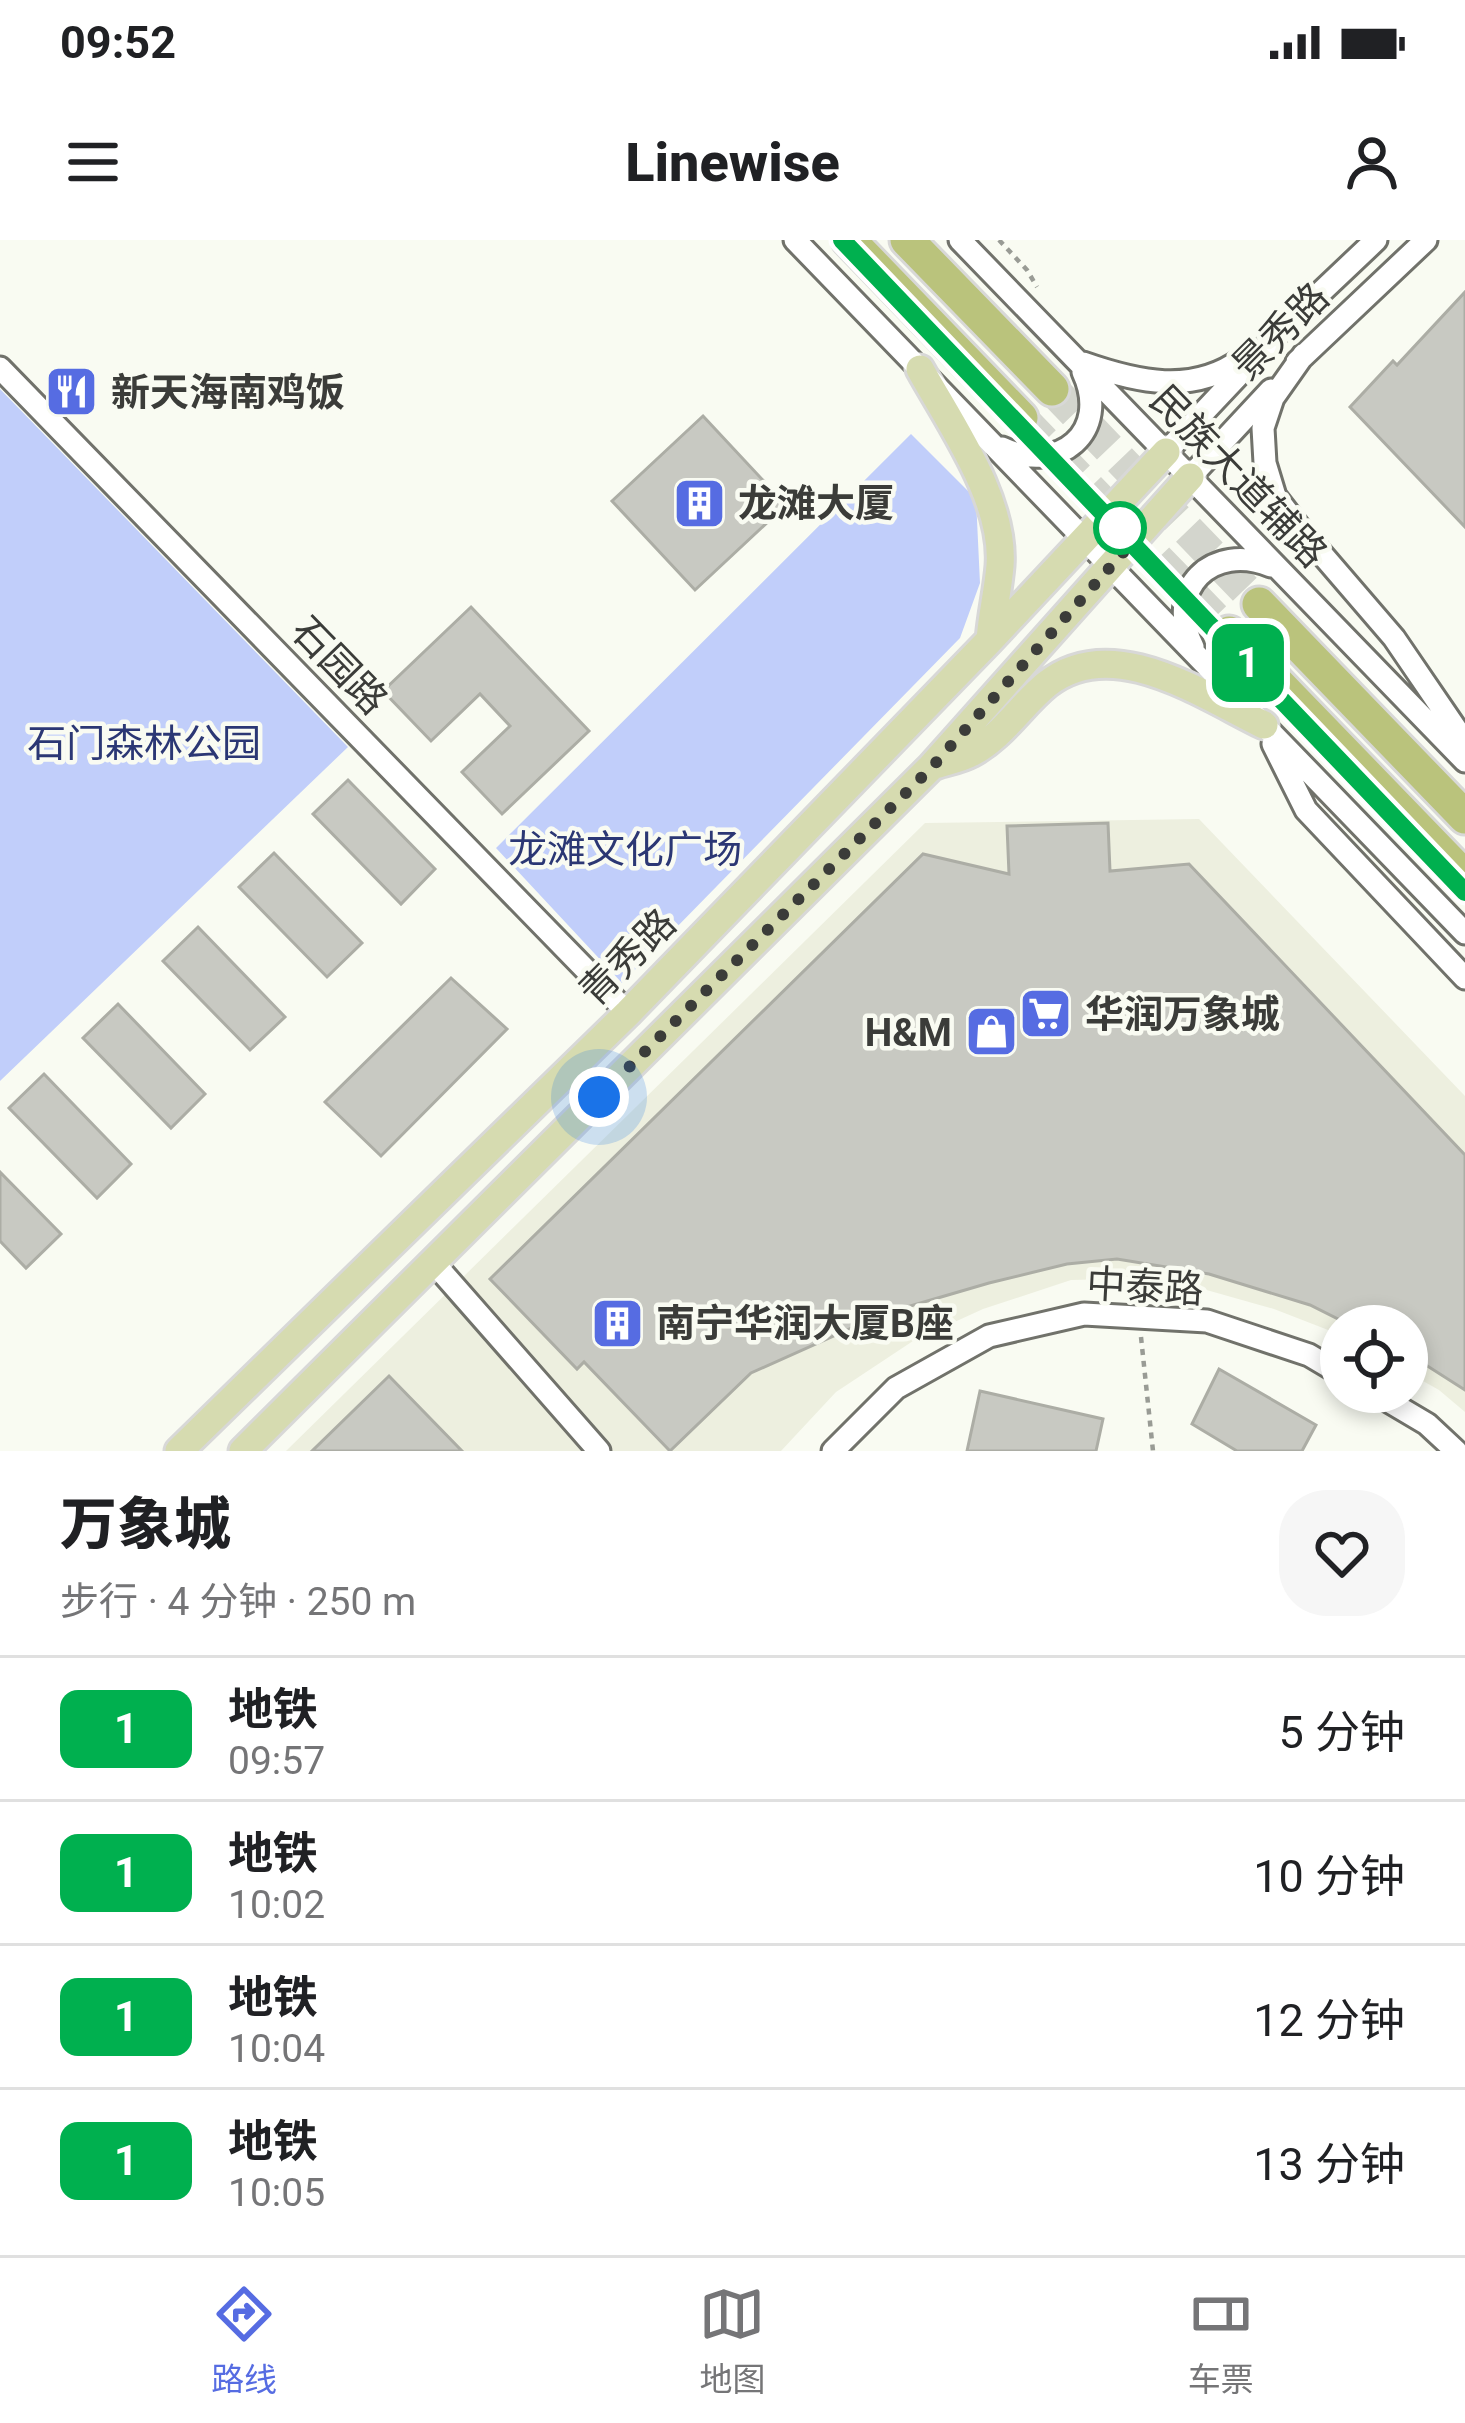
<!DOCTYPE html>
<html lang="zh">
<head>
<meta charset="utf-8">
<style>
  :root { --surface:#fff; --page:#f6f6f6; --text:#202124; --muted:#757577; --line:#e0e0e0; --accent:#566ce2 }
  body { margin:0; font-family:Roboto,"Noto Sans SC",sans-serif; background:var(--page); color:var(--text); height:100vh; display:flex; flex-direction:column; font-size:45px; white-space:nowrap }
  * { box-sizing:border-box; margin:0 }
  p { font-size:39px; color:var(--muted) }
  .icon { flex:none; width:66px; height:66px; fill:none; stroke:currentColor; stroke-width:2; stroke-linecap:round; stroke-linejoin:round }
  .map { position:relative; height:1211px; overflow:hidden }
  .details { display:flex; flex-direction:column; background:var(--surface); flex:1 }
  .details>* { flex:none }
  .badge { padding:0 24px; border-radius:18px; font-size:42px; line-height:78px }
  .fabs { position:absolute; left:1320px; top:1065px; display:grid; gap:24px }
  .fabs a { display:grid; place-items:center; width:108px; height:108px; border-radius:50%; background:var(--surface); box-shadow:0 6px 18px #0003; font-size:60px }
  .you { position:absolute; width:60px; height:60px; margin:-30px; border:9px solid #fff; border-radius:50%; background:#1a73e8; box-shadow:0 0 0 18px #1a73e833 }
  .map>.badge { position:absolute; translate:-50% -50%; box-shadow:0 0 0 6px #fff }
  .round { display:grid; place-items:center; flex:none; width:126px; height:126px; border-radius:48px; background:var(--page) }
  .overview { display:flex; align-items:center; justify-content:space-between; height:204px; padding:0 60px }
  h1 { font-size:57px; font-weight:800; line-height:90px }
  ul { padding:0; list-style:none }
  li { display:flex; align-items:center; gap:36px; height:144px; padding:0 60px; border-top:3px solid var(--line) }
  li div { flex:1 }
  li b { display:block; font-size:45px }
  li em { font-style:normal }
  li .badge { min-width:132px; font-weight:700; text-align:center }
  .status { display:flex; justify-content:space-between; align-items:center; height:84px; padding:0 60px; background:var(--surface); direction:ltr }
  .status svg { height:33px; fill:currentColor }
  header { display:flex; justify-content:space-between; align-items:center; height:156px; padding:0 60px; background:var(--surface); font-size:54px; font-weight:800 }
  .tab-bar { display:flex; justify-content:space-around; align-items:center; height:168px; border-top:3px solid var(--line); background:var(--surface); font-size:33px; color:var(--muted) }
  .tab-bar a { display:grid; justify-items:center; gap:6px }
  .tab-bar .current { color:var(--accent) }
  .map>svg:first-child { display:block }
  .built { fill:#edefdf }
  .green { fill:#c1cefa }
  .building { fill:#c8c9c2; stroke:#acada5; stroke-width:3 }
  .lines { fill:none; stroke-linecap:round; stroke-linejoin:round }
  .highway-tunnel { stroke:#d3d5cd; stroke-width:33; stroke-dasharray:33 16; stroke-linecap:butt }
  .minor-casing { stroke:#71726b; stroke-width:27 }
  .major-casing { stroke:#d8d8d7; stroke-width:33 }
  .highway-casing { stroke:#d8d8d7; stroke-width:39 }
  .path { stroke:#999b95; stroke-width:4.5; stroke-dasharray:6 6; stroke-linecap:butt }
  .minor { stroke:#fff; stroke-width:21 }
  .major { stroke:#d6dbb0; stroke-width:27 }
  .highway { stroke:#bac37c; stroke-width:33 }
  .line-casing { stroke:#fff; stroke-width:27 }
  .line { stroke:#00b04f; stroke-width:18 }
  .walk { stroke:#3b3c39; stroke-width:12; stroke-dasharray:0 21.6 }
  .stop-dot { fill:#fff; stroke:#00b04f; stroke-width:6 }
  .labels { text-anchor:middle; stroke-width:9; stroke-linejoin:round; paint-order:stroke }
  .street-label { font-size:39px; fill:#3b3c39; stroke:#f9fbf2 }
  .poi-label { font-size:39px; font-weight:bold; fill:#3b3c39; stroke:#f9fbf2; text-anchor:start }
  .park-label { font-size:39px; fill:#2b3774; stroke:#f9fbf2 }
</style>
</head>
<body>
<div class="status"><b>09:52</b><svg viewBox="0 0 49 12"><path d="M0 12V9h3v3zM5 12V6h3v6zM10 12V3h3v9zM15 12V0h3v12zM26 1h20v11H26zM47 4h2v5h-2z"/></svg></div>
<header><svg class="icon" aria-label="menu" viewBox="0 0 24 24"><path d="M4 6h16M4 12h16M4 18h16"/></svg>Linewise<svg class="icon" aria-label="person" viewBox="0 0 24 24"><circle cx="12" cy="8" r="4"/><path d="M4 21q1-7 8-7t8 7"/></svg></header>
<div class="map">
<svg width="1465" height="1211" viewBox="0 0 1465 1211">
  <rect width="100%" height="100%" fill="#f9fbf2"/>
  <!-- built -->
  <path class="built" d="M1199,579l266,277v316l-26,-22 -32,-18v-46h-66v9l-67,-26 -71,-20 -87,-10 -45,1 -88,29 -70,32 -77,51 -55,59h-495l639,-628z"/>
  <!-- green -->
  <path class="green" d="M0,149l348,358 -348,334z
    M911,194l65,65 4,84 -20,55 -338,345 -126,-135z"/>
  <!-- building -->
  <path class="building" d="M1465,52v235l-115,-120 43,-46 4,4z
    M703,176l83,89 -91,85 -83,-89z
    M471,367l118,124 -87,83 -40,-42 48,-46 -30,-32 -49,47 -48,-50z
    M348,540l87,89 -34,35 -88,-90z
    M1108,583l2,48 79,-7 276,291v235l-58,-37v-27h-55l-42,-21 -101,-31 -92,-15 -50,5 -78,19 -106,31 -132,59 -81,78 -86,-89 -7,7 -87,-90 433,-425 86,20 -2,-48z
    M274,613l88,90 -35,34 -88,-90z
    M198,687l87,90 -35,33 -87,-89z
    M451,738l56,51 -126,127 -56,-54z
    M118,764l87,90 -34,34 -88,-90z
    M44,834l87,90 -34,34 -88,-90z
    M0,932l61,62 -35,34 -26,-27z
    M1219,1129l97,56 -14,26h-65l-45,-27z
    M389,1136l73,75h-150z
    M980,1151l123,28 -7,32h-129z"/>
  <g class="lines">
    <!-- highway-tunnel -->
    <path class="highway-tunnel" d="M1052,149l207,215
      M1021,178l208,215"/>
    <defs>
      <path id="minor" d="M795,0l670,693
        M960,0l505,521
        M1304,114l-31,44 -10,30 2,35 10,33 27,35 92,107 71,104
        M1297,122l129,-122
        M1083,123c54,19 110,32 159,-4
        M0,128l628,645
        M1002,208c57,27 109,-16 81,-76
        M1166,212l116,-123 94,-89
        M1190,237l81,-87
        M1193,407c-29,-58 19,-105 78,-81
        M1273,504l33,66 159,168
        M433,1022l166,189
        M1373,1152l54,32 29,27
        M833,1211l63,-63 93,-52 95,-22 123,7 102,34 32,19"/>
      <path id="major" d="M920,129c31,56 85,131 80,197 -2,24 -8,49 -10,74
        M935,525c12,-4 25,-6 36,-12 31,-16 50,-48 76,-69 66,-52 155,11 217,41
        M179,1211l449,-438 362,-373 176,-188
        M243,1211l688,-684 259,-290"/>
      <path id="highway" d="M849,0l172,178
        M907,0l145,149
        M1259,364l206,213
        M1229,393l236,244"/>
    </defs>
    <!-- minor casing -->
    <use href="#minor" class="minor-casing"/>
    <!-- major casing -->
    <use href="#major" class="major-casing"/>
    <!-- highway casing -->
    <use href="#highway" class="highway-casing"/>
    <!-- path -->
    <path class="path" d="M999,0l28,30 10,17
      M1141,1097l12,114"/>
    <!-- minor -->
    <use href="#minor" class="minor"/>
    <!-- major -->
    <use href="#major" class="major"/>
    <!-- highway -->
    <use href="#highway" class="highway"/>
  </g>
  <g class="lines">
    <defs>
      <path id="line" d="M842,0l623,652"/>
    </defs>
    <!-- line casing -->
    <use href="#line" class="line-casing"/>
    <!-- line -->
    <use href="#line" class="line"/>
    <!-- walk -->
    <path class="walk" d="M599,857l333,-330 205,-230 -17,-9"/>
  </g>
  <!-- icons -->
  <defs>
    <symbol id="restaurant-square" viewBox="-11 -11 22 22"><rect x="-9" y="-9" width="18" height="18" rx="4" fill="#566ce2" stroke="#f9fbf2"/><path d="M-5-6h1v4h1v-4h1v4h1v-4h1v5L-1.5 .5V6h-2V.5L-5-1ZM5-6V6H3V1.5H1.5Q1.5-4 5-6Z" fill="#fff"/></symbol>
    <symbol id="building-square" viewBox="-11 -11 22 22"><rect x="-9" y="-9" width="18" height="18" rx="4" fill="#566ce2" stroke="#f9fbf2"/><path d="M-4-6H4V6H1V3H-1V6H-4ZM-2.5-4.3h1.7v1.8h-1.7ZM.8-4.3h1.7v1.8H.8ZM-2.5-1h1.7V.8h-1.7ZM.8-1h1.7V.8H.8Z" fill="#fff"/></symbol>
    <symbol id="supermarket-square" viewBox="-11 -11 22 22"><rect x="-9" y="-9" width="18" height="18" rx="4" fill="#566ce2" stroke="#f9fbf2"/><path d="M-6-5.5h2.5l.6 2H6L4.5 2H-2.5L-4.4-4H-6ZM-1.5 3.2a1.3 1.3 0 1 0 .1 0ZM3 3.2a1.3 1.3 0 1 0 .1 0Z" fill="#fff"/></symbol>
    <symbol id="shop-square" viewBox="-11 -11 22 22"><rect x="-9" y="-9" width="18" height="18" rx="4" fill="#566ce2" stroke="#f9fbf2"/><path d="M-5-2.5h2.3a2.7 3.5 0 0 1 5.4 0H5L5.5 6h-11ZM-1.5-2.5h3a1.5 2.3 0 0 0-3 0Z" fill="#fff"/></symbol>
  </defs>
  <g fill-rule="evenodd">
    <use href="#restaurant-square" x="42" y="122" width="59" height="59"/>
    <use href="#building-square" x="670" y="234" width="59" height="59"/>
    <use href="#supermarket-square" x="1016" y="744" width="59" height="59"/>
    <use href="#shop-square" x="962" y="762" width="59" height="59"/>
    <use href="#building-square" x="588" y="1054" width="59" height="59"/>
  </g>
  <!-- markers -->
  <circle class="stop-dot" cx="1120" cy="288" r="24"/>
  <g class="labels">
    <!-- street labels -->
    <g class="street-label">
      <text transform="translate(1280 91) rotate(-45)" y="14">景秀路</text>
      <text transform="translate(1239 236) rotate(46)" y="14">民族大道辅路</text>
      <text transform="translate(340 425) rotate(46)" y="14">石园路</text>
      <text transform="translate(627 717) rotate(-45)" y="14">青秀路</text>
      <text transform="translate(1145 1046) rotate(3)" y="14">中泰路</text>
    </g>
    <!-- poi labels -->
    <g class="poi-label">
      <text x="111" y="166">新天海南鸡饭</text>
      <text x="738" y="277">龙滩大厦</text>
      <text x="1085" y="788">华润万象城</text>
      <text x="952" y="806" text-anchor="end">H&amp;M</text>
      <text x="656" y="1097">南宁华润大厦B座</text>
    </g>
    <!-- park labels -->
    <g class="park-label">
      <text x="144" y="517">石门森林公园</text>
      <text x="625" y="623">龙滩文化广场</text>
    </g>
  </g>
</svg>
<div class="fabs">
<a><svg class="icon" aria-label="locate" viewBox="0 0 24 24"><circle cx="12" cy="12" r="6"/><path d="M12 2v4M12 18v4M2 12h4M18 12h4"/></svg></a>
</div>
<div class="you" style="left:599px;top:857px"></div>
<b class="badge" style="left:1248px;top:423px;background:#00b04f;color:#fff">1</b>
</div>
<section class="details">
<div class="overview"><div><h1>万象城</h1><p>步行 · 4 分钟 · 250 m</p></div><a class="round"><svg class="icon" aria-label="heart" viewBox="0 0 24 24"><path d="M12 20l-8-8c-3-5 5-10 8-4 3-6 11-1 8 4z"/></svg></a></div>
<ul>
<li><span class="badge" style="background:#00b04f;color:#fff">1</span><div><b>地铁</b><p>09:57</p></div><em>5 分钟</em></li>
<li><span class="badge" style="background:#00b04f;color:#fff">1</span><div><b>地铁</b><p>10:02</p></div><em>10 分钟</em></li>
<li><span class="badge" style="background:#00b04f;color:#fff">1</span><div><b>地铁</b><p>10:04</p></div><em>12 分钟</em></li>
<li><span class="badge" style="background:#00b04f;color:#fff">1</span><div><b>地铁</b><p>10:05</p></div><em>13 分钟</em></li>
</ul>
</section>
<nav class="tab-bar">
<a class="current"><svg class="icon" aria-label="directions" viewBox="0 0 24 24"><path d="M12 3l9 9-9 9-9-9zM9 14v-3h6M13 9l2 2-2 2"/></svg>路线</a>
<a><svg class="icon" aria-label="map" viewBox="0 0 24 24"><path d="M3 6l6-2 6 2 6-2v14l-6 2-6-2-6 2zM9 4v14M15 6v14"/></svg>地图</a>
<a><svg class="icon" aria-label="tickets" viewBox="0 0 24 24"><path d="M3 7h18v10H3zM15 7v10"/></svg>车票</a>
</nav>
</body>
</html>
